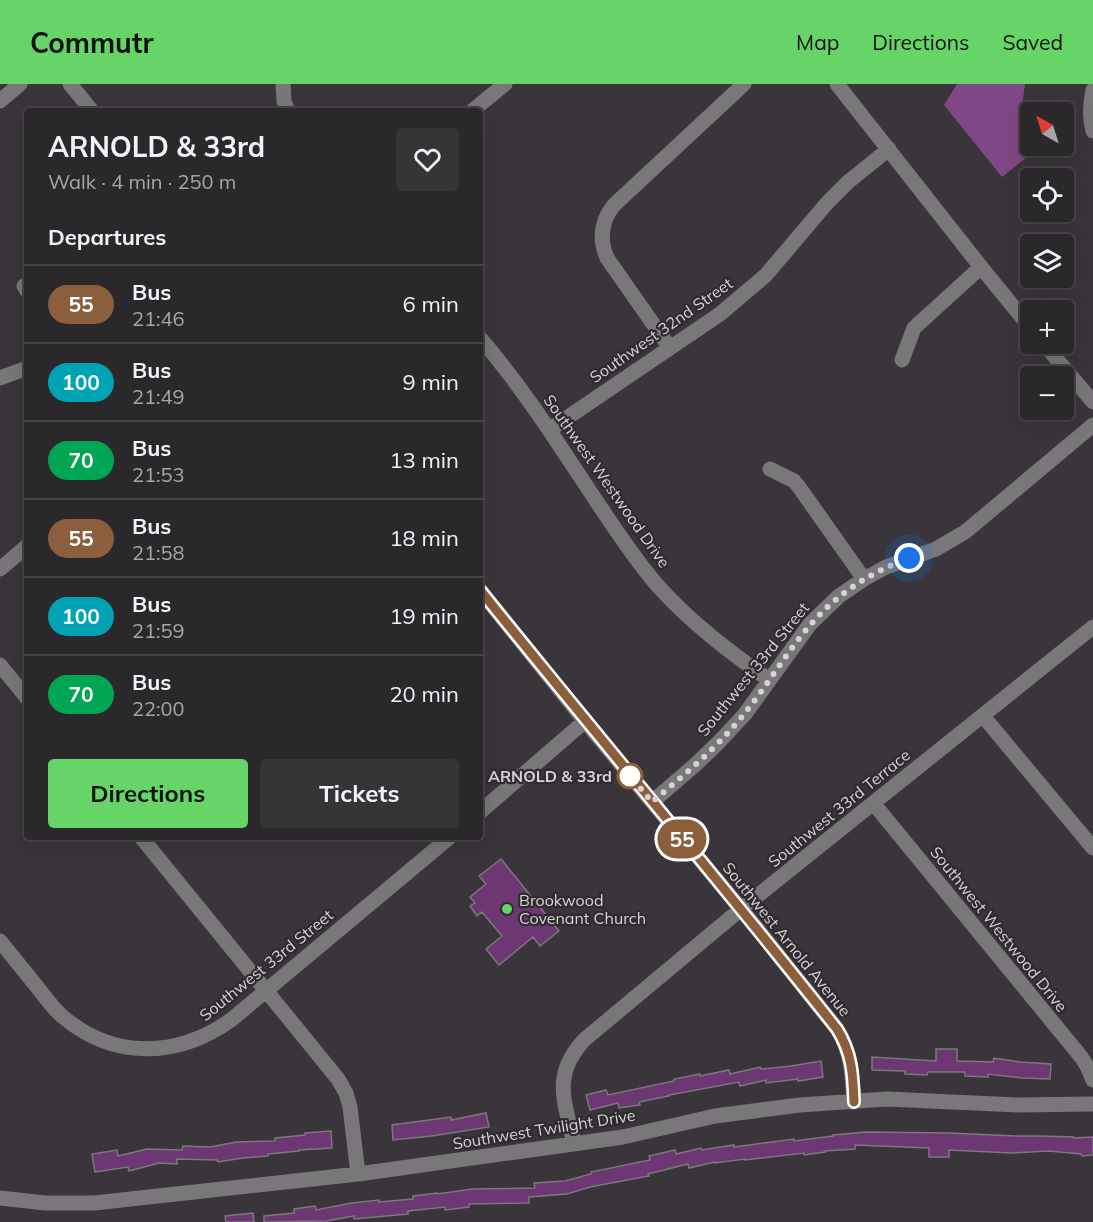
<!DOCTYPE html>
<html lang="en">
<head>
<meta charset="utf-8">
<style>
  :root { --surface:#2b282c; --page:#373438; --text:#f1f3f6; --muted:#a6a6a9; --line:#474448; --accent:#66d466 }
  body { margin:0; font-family:Mulish,sans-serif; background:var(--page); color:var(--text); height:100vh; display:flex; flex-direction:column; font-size:22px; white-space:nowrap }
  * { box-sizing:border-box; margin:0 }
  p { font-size:20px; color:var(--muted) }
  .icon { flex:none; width:33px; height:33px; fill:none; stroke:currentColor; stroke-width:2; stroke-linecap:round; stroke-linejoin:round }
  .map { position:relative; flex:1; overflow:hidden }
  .sheet { position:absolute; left:24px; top:24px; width:459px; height:732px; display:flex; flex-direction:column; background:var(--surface); border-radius:6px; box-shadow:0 6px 24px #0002,0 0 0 2px var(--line) }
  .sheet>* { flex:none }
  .badge { padding:0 12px; border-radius:20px; font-size:21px; line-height:39px }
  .needle { width:39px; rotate:321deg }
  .fabs { position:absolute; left:1020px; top:18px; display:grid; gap:12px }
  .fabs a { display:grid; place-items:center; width:54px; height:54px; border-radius:6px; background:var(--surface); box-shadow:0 6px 24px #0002,0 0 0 2px var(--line); font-size:30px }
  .you { position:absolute; width:30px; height:30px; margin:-15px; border:4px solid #fff; border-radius:50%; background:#1a73e8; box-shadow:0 0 0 9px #1a73e833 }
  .map>.badge { position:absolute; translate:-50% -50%; box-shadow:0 0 0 3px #fff }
  h2 { padding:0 24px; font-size:22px; line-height:54px }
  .round { display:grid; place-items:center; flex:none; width:63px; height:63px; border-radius:6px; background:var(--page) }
  .head { display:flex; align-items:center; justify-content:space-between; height:102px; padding:0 24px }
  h1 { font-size:28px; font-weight:700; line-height:45px }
  .action { display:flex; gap:12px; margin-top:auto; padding:12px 24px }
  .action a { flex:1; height:69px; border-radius:6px; background:var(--accent); color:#111; font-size:24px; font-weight:700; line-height:69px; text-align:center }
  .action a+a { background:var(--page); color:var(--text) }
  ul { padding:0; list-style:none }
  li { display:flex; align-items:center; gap:18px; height:78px; padding:0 24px; border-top:2px solid var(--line) }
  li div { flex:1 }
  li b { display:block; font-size:22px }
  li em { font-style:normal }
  li .badge { min-width:66px; font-weight:700; text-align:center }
  header { display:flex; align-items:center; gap:36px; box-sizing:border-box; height:84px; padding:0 30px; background:var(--accent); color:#111 }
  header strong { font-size:28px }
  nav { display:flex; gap:33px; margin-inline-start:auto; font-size:21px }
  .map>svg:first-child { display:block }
  .forest { fill:#804886 }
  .building { fill:#6d3773; stroke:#7d787d; stroke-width:1.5 }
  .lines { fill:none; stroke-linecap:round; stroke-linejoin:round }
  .minor { stroke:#797779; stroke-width:15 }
  .line-casing { stroke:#fff; stroke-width:14 }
  .line { stroke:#8b5e3c; stroke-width:9 }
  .walk { stroke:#d6d3d6; stroke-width:6; stroke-dasharray:0 10.8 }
  .stop-dot { fill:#fff; stroke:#8b5e3c; stroke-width:3 }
  .poi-dot { fill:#66d466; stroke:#2f2b30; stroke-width:2 }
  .labels { text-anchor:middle; stroke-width:4.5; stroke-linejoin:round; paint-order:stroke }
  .street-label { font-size:16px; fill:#d6d3d6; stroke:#2f2b30 }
  .stop-label { font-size:16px; font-weight:bold; fill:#d6d3d6; stroke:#2f2b30; text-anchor:end }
  .poi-label { font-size:16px; fill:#d6d3d6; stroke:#2f2b30; text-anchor:start }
</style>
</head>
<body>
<header>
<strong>Commutr</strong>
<nav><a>Map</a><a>Directions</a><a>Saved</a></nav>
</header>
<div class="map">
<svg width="1093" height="1138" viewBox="0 0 1093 1138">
  <rect width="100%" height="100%" fill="#39353a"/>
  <!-- forest -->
  <path class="forest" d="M957,0h68l-3,23 5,50 -25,20 -58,-72z"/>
  <!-- building -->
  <path class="building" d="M501,775l58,72 -19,15 -7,-9 -34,28 -13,-16 16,-13 -20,-24 -5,4 -7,-10 5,-3 -5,-6 16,-13 -7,-8z
    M936,965h21v12l36,1 1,-4 26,4 31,2 -1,15 -28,-1 -34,-4v3l-23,-1v-4h-37l-1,3 -22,-1v-3l-33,-1v-13l64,4z
    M821,977l2,16 -25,4v-2l-32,4v-3l-26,6 -1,-4 -70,13v1l-30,6 1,3 -21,3 -1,-5 -28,7 -4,-15 20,-5 2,5 66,-14v-2l26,-5v2l29,-6 1,4 30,-7 1,2 30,-3z
    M486,1029l3,14 -57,9 -39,4 -1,-15 59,-8v3z
    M331,1047l1,17 -33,2v1l-31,3v2l-25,2 -25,4 -1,-2 -40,-1v5l-18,-1 -30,8 -1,-4 -33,5 -3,-18 25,-4 1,6 29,-7 35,1 1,-4 27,1 26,-5 39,-1v-3l30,-3v-2z
    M867,1048l82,1 67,3h25l32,1v1l20,-1v18l-11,1 -1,-2 -32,-3 -38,2 -62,-3v7h-20v-9l-74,-3v4l-30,2v1l-21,3v-2l-59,7v-1l-30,4v-1l-26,6 -1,-4 -40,10 1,2 -59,11 -23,7 -38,3v6l-60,1v3l-24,3v-3l-37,4v3l-54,5v-3l-28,5 -62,1v-6l30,-3v-4l21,-3 1,4 36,-7 27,-3v2l34,-3v-3l24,-3v1l36,-5 62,-1 -1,-5 31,-2 26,-7v-2l59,-12 -1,-4 26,-6 1,4 25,-6 1,2 32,-5v2l60,-8v2l39,-5v-1z
    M253,1129l1,9h-28l-1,-6z"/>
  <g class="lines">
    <!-- minor -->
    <path class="minor" d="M70,0l22,27
      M283,0l1,17 4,10
      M837,0l144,183 49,60
      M1093,6c-3,14 -4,27 0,41
      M0,17l20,-17
      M472,27l33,-27
      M24,202l3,5
      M480,254c45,52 81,110 119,167 19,28 37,56 59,81 33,37 72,66 111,94
      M1044,260l49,58
      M670,264l-63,-90c-8,-19 -6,-37 7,-53l130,-121
      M902,276l12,-32 67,-61
      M0,294l27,-10
      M549,346l171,-116 46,-39 61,-72 21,-21 41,-33
      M770,385l24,12 5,6 65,92
      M0,485l27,-23
      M480,506l105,131 170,205 82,103c15,24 15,45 17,73
      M0,581l27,33
      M983,632l110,132
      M652,718l43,-37 24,-23 26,-28 65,-90 29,-28 25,-17 22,-12 50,-18 29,-17 128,-107
      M874,720l208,254 6,10 5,12
      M480,728l105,-91
      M141,753l197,242 8,14 4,14 8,67
      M0,857c13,16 25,31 38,47 7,9 14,19 24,28 51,44 115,42 169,4l219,-183
      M574,1060c-9,-43 -23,-68 10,-104l157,-131 352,-282
      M0,1114l45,5h49l264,-29 265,-37 92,-21 85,-11 87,-6 131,6 75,-1"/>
  </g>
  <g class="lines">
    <defs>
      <path id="line" d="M480,506c118,147 240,291 357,439 15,24 16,45 17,73"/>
    </defs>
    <!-- line casing -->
    <use href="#line" class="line-casing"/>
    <!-- line -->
    <use href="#line" class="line"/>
    <!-- walk -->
    <path class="walk" d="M630,692l-5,-6 27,32c32,-27 65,-54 92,-88 24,-29 43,-63 68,-91 27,-31 60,-51 97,-65"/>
  </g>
  <!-- markers -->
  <circle class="stop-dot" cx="630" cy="692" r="12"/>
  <circle class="poi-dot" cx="507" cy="825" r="6"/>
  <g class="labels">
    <!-- street labels -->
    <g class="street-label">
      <text transform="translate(661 246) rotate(-35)" y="6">Southwest 32nd Street</text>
      <text transform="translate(607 397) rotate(55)" y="6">Southwest Westwood Drive</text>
      <text transform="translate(753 585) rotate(-51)" y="6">Southwest 33rd Street</text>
      <text transform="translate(839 724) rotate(-39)" y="6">Southwest 33rd Terrace</text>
      <text transform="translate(999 845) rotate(51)" y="6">Southwest Westwood Drive</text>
      <text transform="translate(787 855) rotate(51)" y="6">Southwest Arnold Avenue</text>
      <text transform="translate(266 881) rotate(-39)" y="6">Southwest 33rd Street</text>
      <text transform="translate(544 1045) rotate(-9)" y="6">Southwest Twilight Drive</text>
    </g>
    <!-- stop labels -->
    <g class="stop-label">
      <text x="612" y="698">ARNOLD &amp; 33rd</text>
    </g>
    <!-- poi labels -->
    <g class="poi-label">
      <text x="519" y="822">Brookwood<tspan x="519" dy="18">Covenant Church</tspan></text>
    </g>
  </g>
</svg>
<div class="fabs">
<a><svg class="needle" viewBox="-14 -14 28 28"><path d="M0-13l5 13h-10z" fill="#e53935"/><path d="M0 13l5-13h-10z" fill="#a6a6a9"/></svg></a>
<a><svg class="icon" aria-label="locate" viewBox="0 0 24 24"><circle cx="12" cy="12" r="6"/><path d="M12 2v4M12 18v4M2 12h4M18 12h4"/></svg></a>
<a><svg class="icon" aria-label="layers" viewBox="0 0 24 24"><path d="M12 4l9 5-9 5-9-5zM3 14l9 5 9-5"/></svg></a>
<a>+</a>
<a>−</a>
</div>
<div class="you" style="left:909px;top:474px"></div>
<b class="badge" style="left:682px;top:755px;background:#8b5e3c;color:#fff">55</b>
<section class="sheet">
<div class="head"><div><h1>ARNOLD &amp; 33rd</h1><p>Walk · 4 min · 250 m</p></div><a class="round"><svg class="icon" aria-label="heart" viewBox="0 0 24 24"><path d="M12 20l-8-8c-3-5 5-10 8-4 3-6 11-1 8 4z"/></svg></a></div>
<h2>Departures</h2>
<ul>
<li><span class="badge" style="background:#8b5e3c;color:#fff">55</span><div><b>Bus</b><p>21:46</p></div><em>6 min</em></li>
<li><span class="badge" style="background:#00a3b4;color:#fff">100</span><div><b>Bus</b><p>21:49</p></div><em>9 min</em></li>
<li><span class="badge" style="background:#00a651;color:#fff">70</span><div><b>Bus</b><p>21:53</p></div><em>13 min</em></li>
<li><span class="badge" style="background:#8b5e3c;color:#fff">55</span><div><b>Bus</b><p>21:58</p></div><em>18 min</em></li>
<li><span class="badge" style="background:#00a3b4;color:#fff">100</span><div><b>Bus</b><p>21:59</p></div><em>19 min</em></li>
<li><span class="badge" style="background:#00a651;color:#fff">70</span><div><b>Bus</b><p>22:00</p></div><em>20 min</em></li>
</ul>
<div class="action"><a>Directions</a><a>Tickets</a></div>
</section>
</div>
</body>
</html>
